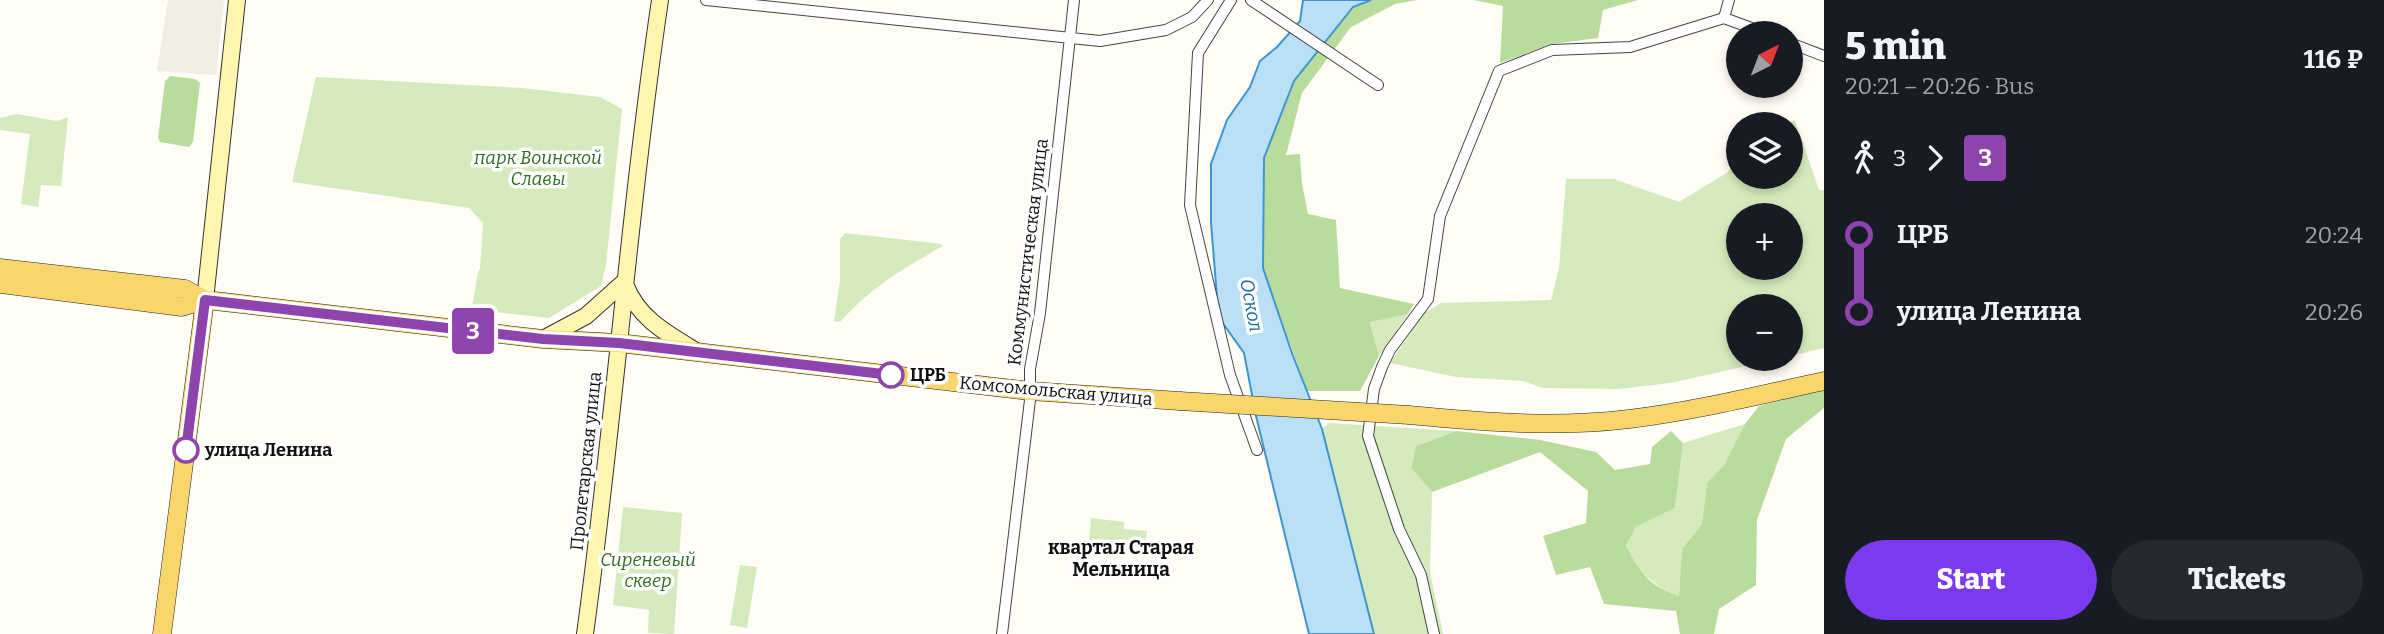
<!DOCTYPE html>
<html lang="en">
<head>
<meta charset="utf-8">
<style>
  :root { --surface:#171b24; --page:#242831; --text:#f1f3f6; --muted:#9ea1a6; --accent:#7c3aed }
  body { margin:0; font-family:Bitter,serif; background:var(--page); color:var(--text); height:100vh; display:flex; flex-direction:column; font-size:26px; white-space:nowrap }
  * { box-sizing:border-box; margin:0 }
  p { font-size:23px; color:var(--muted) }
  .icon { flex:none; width:38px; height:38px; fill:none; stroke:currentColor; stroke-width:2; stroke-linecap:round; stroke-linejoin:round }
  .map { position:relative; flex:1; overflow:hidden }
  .panel { display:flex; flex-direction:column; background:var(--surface); width:560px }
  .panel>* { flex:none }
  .badge { padding:0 14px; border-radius:5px; font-size:24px; line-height:46px }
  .needle { width:46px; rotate:42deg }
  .buttons { position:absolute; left:1726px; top:21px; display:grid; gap:14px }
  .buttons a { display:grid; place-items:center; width:77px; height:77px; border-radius:50%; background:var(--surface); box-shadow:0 4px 10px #0003; font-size:35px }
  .map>.badge { position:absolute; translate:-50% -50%; box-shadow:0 0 0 4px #fff }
  .legs { display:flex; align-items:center; gap:10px; height:77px; padding:0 21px; font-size:23px }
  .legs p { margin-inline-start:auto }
  .headline { display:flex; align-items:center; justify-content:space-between; height:119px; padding:0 21px }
  h1 { font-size:38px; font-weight:800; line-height:52px }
  .action { display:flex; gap:14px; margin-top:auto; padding:14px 21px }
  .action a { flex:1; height:80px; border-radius:42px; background:var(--accent); color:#fff; font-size:28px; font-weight:800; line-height:80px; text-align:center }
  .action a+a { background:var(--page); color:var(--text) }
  ul { padding:0 21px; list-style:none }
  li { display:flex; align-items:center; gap:24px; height:77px; font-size:26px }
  li i { display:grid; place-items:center; width:10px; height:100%; margin:0 9px; background:currentColor }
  li i::after { content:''; width:18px; height:18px; margin:-9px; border:5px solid; border-radius:50%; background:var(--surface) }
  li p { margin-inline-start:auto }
  li:first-child i { background:linear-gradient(#0000 50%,currentColor 0) }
  li:last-child i { background:linear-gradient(currentColor 50%,#0000 0) }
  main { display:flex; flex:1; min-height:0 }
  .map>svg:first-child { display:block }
  .green { fill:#d5ebbd; fill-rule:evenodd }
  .forest { fill:#b9dc9c }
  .plaza { fill:#f1ede2 }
  .water { fill:#b9e0f7; stroke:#3f96cf; stroke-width:2 }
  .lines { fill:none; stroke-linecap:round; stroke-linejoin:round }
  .street-casing { stroke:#444; stroke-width:12 }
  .secondary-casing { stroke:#333; stroke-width:18 }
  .primary-casing { stroke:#222; stroke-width:19 }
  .street { stroke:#fff; stroke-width:10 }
  .secondary { stroke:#fff6b0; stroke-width:16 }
  .primary { stroke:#f9d66b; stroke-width:18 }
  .primary-bridge-casing { stroke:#222; stroke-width:19; stroke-linecap:butt }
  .primary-bridge { stroke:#f9d66b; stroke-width:18 }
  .line-1-casing { stroke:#fff; stroke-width:16 }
  .line-1 { stroke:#8e44ad; stroke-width:10 }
  .stop-1-dot { fill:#fff; stroke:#8e44ad; stroke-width:3.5 }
  .labels { text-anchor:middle; stroke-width:7; stroke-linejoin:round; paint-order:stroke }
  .park-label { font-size:18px; font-style:italic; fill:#2f6b1f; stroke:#fff }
  .street-label { font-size:18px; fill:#111; stroke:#fff }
  .stop-label { font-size:18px; font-weight:bold; fill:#111; stroke:#fff; text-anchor:start }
  .water-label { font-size:19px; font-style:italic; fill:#1768a6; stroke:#fff }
  .neighbourhood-label { font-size:19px; font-weight:bold; fill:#111; stroke:#fff }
</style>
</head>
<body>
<main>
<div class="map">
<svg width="1824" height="634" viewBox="0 0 1824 634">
  <rect width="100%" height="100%" fill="#fffdf5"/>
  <!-- green -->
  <path class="green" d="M316,77l206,11 78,9 22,12 -16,156 -5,21 -52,32 -83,-9 7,-7 5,-30 2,-3 3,-46 -14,-15 -177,-26z
    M17,114l40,7 11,-4 -7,69 -20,-1 -3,22 -17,-3 9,-70 -30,-4v-12z
    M1795,120l24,70h5v158l-34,8v-50h-52v53h41l-109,24 -51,6 -77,-1 -19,-7 -67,-4 -66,-14 34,-50 17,-10 110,-3 8,-32 7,-89h48l65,23 49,-30 10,-18v23h52v-53h-6zM1738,215h52v53h-52z
    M845,233l97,11 1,2c-42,24 -69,39 -103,76l-6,-1 6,-41v-41z
    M1408,314l-29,42 -9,-35z
    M1329,423l127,8 -40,15 -5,22 21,24 -2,80 13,62h-69l-52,-205z
    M1745,424l-21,41 -17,18 -5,41 -20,25 -3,47 -13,-4 -29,-23 -11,-25 10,-17 39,-19 8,-65z
    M623,507l59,6 -8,121 -26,-1 1,-23 -36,-5z
    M1091,518l33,4v7l23,2 -2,16 -56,-6z
    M740,565l17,2 -10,61 -17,-3z"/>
  <!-- forest -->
  <path class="forest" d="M1371,0h46l-22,4 -44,23 -49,66 -16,62 14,-1 2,30 6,30 28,6 4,68 74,16 -6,10 -38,8 9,34 -19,35h-53l-44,-123 1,-110 30,-77 59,-74z
    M1474,0h164l-35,10 -5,28 -46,6 -52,19 3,-57z
    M170,76l25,3 5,4 -7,59 -4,5 -29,-5 -2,-4 7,-57z
    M1824,389v19l-38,31 -29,81 -1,65 -37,24 -5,25h-34l-4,-23 -72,-7 -14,-37 -34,8 -13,-39 43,-13 2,-32 -48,-39 -108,40 -21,-24 5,-22 40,-15 84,9 56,12 19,18 35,-6 2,-17 19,-16 12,12 -8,65 -39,19 -10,18c12,26 24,42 53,51l3,-47 20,-25 5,-41 17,-18 21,-41 14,-18z"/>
  <!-- plaza -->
  <path class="plaza" d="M168,0h56l-8,75 -59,-4z"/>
  <!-- water -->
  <path class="water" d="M1303,0h68l-18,7 -59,74 -30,77 -1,110 30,88 29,73 52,205h-65l-53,-218 -12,-63 -22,-31 -5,-25 -6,-74v-59l16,-44 23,-33 10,-26 17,-14 23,-26z"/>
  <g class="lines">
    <defs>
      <path id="street" d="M706,0l394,41 66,-11 26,-13 16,-17
        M1231,0l-33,53 -8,152 40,170 27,75
        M1251,0l127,85
        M1724,18l5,-18
        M1790,43l34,13
        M1002,634l28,-234v-31l10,-56 34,-313
        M1434,634l-13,-59 -22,-46 -31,-93 6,-47 8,-22 8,-17 38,-51 12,-83 59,-145 53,-21 78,-3 94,-29 41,15"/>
      <path id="secondary" d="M625,284c13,34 41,49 71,67
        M205,300l32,-300
        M543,339l43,-23 38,-34
        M585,634c29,-211 44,-423 75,-634"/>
      <path id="primary" d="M0,268l185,21 20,11 19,2 319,37 76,4 411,48 150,10
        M0,284l182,23 23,-7
        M1409,415c73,7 147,13 220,4 66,-8 130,-24 195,-38
        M162,634l43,-334"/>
    </defs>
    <!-- street casing -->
    <use href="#street" class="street-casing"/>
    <!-- secondary casing -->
    <use href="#secondary" class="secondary-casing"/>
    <!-- primary casing -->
    <use href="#primary" class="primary-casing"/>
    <!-- street -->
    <use href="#street" class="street"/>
    <!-- secondary -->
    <use href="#secondary" class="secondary"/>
    <!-- primary -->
    <use href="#primary" class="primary"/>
    <defs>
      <path id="primary-bridge" d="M1180,401l229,14"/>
    </defs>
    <!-- primary-bridge casing -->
    <use href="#primary-bridge" class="primary-bridge-casing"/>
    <!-- primary-bridge -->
    <use href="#primary-bridge" class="primary-bridge"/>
  </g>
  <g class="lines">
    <defs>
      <path id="line-1" d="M186,450l19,-150 338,39 76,4 272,32"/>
    </defs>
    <!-- line-1 casing -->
    <use href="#line-1" class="line-1-casing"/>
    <!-- line-1 -->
    <use href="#line-1" class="line-1"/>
  </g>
  <!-- markers -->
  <g class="stop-1-dot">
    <circle cx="891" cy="375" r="12"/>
    <circle cx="186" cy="450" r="12"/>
  </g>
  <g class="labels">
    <!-- park labels -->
    <g class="park-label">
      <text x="538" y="164">парк Воинской<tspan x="538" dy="21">Славы</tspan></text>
      <text x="648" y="566">Сиреневый<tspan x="648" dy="21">сквер</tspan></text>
    </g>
    <!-- street labels -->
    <g class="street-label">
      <text transform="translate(1028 252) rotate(-83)" y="6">Коммунистическая улица</text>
      <text transform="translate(1056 391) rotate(5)" y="6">Комсомольская улица</text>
      <text transform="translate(586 461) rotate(-84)" y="6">Пролетарская улица</text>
    </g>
    <!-- stop labels -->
    <g class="stop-label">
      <text x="910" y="381">ЦРБ</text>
      <text x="205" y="456">улица Ленина</text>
    </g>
    <!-- water labels -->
    <g class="water-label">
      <text transform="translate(1252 305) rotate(79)" y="7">Оскол</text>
    </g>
    <!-- neighbourhood labels -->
    <g class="neighbourhood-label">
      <text x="1121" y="554">квартал Старая<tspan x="1121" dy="22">Мельница</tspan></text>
    </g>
  </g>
</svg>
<div class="buttons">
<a><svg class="needle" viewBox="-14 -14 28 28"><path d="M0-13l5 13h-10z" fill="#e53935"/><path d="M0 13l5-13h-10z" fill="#9ea1a6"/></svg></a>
<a><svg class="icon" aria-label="layers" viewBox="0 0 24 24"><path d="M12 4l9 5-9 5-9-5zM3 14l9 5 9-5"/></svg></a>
<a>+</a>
<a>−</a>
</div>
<b class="badge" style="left:473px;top:331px;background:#8e44ad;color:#fff">3</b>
</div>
<section class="panel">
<div class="headline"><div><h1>5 min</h1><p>20:21 – 20:26 · Bus</p></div><b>116 ₽</b></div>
<div class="legs"><svg class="icon" aria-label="walk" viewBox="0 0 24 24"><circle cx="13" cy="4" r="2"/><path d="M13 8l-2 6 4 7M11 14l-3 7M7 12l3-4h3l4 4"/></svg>3<svg class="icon" aria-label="forward" viewBox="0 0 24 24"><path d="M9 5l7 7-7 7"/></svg><b class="badge" style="background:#8e44ad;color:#fff">3</b></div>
<ul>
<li><i style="color:#8e44ad"></i><b>ЦРБ</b><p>20:24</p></li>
<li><i style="color:#8e44ad"></i><b>улица Ленина</b><p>20:26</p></li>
</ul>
<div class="action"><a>Start</a><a>Tickets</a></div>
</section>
</main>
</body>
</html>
